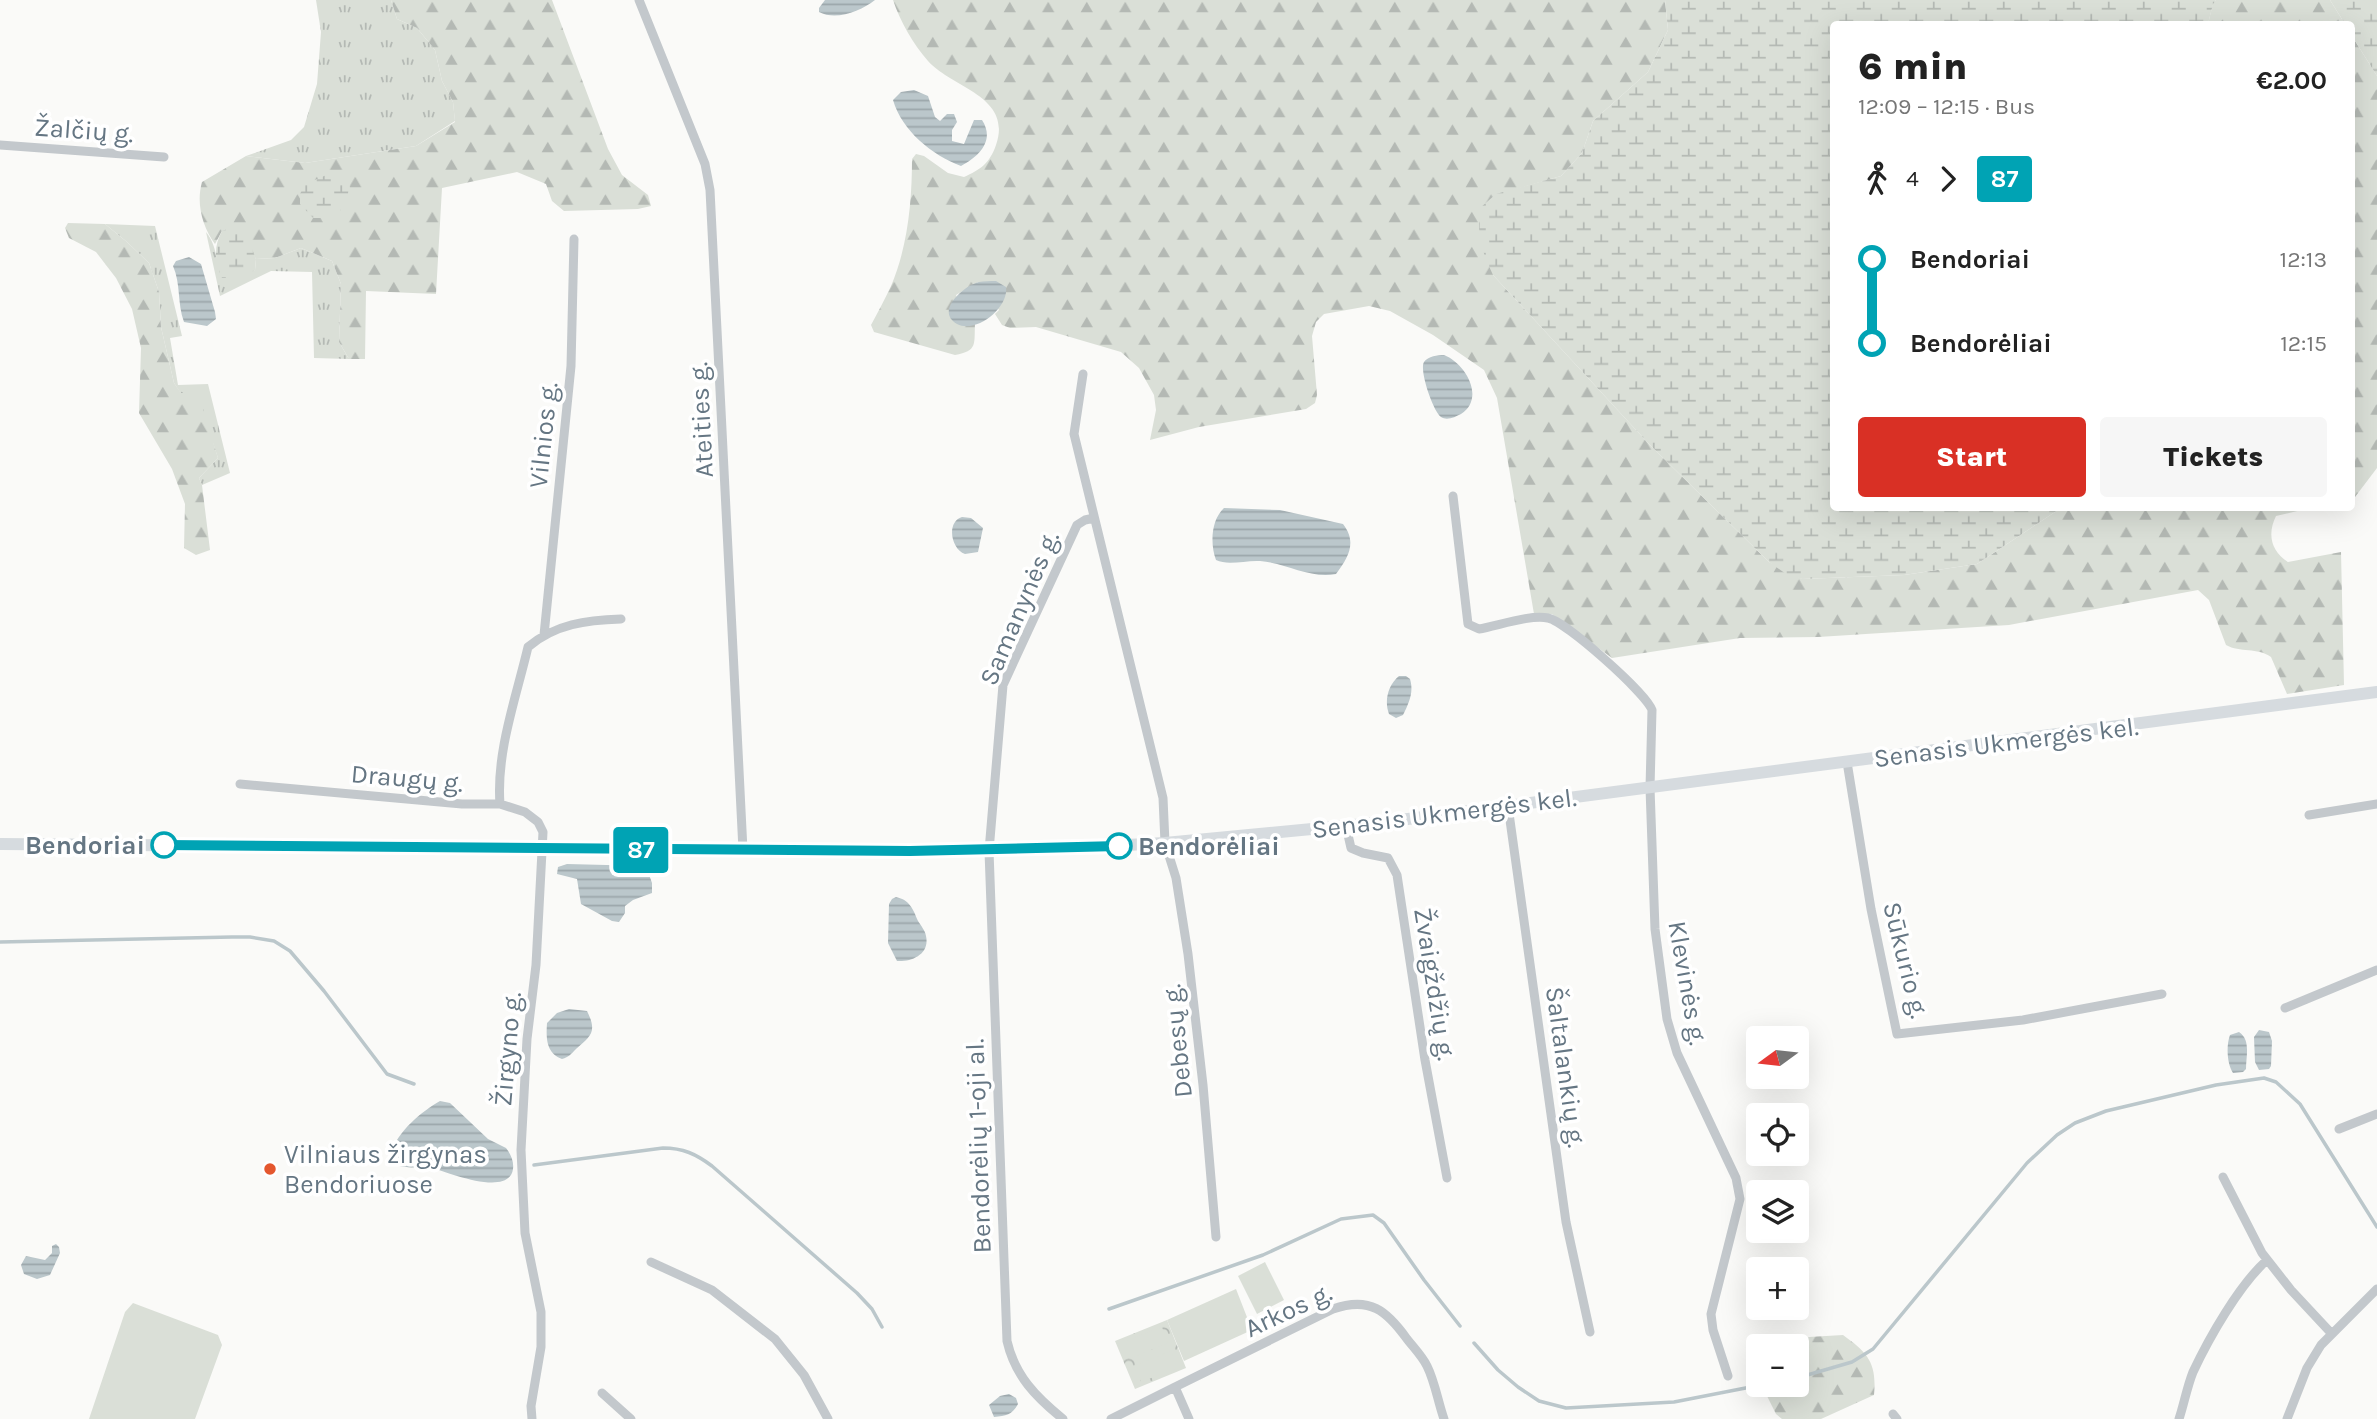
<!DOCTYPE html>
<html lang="en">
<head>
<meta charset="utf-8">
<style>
  :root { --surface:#fff; --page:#f6f6f6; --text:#222; --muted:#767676; --accent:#d93025 }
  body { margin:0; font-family:Karla,sans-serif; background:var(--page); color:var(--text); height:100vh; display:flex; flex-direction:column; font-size:26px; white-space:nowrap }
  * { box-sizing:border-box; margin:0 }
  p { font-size:23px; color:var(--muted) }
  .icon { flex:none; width:38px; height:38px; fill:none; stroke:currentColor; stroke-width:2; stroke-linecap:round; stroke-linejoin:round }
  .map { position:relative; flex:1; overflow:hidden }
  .panel { position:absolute; left:1830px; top:21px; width:525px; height:490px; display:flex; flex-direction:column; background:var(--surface); border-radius:7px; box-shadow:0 7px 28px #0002 }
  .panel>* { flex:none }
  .badge { padding:0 14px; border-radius:5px; font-size:24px; line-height:46px }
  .needle { width:46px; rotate:255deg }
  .buttons { position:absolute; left:1746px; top:1026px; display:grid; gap:14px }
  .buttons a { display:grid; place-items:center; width:63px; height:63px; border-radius:7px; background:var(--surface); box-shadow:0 7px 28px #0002; font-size:35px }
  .map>.badge { position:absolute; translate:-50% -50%; box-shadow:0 0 0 4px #fff }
  .legs { display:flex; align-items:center; gap:10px; height:77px; padding:0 28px; font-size:23px }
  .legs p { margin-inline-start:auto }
  .overview { display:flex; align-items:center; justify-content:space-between; height:119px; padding:0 28px }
  h1 { font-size:38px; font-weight:800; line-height:52px }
  .primary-button { display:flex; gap:14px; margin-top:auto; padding:14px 28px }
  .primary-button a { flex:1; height:80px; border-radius:7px; background:var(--accent); color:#fff; font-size:28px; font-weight:800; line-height:80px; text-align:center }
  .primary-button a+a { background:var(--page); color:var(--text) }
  ul { padding:0 28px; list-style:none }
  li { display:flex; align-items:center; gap:24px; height:84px; font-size:26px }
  li i { display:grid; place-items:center; width:10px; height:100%; margin:0 9px; background:currentColor }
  li i::after { content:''; width:18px; height:18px; margin:-9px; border:5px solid; border-radius:50%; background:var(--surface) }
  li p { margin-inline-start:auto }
  li:first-child i { background:linear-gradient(#0000 50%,currentColor 0) }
  li:last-child i { background:linear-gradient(currentColor 50%,#0000 0) }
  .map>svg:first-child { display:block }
  .grass { fill:url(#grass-tufts) }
  .forest { fill:url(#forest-firs) }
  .wetland { fill:url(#wetland-marsh) }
  .park { fill:url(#park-crowns) }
  .pitch { fill:#dadfd7 }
  .water { fill:url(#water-rules) }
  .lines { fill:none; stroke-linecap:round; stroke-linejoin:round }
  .stream { stroke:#bbc7cb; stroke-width:3.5 }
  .street { stroke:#c3c8cc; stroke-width:9 }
  .secondary { stroke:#d6dbdf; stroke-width:12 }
  .line-1-casing { stroke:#fff; stroke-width:16 }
  .line-1 { stroke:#00a3b4; stroke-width:10 }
  .stop-1-dot { fill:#fff; stroke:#00a3b4; stroke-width:3.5 }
  .poi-dot { fill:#e4572e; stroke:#fff; stroke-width:2.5 }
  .labels { text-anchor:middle; stroke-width:7; stroke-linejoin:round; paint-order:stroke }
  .street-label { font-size:26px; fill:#657683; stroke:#fff }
  .stop-label { font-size:26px; font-weight:bold; fill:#657683; stroke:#fff; text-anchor:end }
  .poi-label { font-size:26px; fill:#657683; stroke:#fff; text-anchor:start }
</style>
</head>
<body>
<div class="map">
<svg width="2377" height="1419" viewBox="0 0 2377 1419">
  <defs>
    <pattern id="grass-tufts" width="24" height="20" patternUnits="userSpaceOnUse" patternTransform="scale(1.75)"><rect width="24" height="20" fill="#dadfd7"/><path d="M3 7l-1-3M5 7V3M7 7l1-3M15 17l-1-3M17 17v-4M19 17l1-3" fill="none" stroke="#b4b9b4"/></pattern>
    <pattern id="forest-firs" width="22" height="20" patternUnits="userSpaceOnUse" patternTransform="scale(1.75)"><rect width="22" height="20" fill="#dadfd7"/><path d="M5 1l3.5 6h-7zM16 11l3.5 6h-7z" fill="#b4b9b4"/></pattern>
    <pattern id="wetland-marsh" width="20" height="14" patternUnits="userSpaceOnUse" patternTransform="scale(1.75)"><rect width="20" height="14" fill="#dadfd7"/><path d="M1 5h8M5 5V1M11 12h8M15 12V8" fill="none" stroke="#b4b9b4"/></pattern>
    <pattern id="park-crowns" width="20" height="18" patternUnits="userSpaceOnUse" patternTransform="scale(1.75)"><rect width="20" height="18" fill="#dadfd7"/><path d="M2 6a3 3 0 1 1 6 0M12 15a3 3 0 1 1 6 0" fill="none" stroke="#b4b9b4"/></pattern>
    <pattern id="water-rules" width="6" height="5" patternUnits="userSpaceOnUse" patternTransform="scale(1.75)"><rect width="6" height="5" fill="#bbc7cb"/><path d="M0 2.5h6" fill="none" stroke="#9ca6aa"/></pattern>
  </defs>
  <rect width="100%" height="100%" fill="#fafaf8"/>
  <!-- grass -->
  <path class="grass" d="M316,0h75l6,19 20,9 18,22 7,31 11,21 2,19 -39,25 -111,17 -59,-7 45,-16 13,-13 13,-43 4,-52z
    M105,224l50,2 27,110 -12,2 8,47 30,-1 22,89 -28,12 -3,-7 19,-20 -5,-15 -39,-60 -13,-56 -2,-35 -10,-29 -22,-21z
    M206,232c12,15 9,29 17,46h10l22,-8 1,-11 19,-1 26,-10 31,13 9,23 -2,58 10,17 -35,-1 -2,-86 -41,-1 -51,25z"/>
  <!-- forest -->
  <path class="forest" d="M391,0h161l56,149 14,26 26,20 3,11 -13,3 -74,2 -12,-10 -6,-17 -29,-12 -75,16 -6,106 -70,-3 -1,68h-16l-10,-17 2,-58 -9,-23 -31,-13 -26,10 -19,1 -5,-9 -29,-19 -7,13c-13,-18 -19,-41 -13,-62l44,-26 59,7 111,-17 39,-24 -2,-20 -11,-21 -7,-31 -18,-22 -20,-9z
    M893,0h772l3,30 -20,42 -55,49 -11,32 -21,23 -65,19 -3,80 155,168 121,119 33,17 102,-4 73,-11 84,-56h249l-34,8c-9,18 -5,35 12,46l53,-10 3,133 -57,9 -16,-37c-14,-10 -31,-4 -45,-12l-17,-45 -11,-10 -189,35 -191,12 -78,1 -128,20 -60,-44h-18l-37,-216 -13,-28 -51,-35 -43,-24 -21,-5 -45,8 -8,8 -4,14 5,59 -2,8 -9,6 -107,18 -49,13 6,-30 -2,-15 -15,-27 -18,-16 -85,-25 -26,1 -8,-3 -7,-11 4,-4 -21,-28 -22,13 12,30 7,-2c-1,21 3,28 -20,32l-81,-23 -3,-7c7,-13 14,-26 20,-39 17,-40 21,-85 21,-127l4,-5 8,2 24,17 16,4c16,-7 26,-14 32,-32 17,-49 -44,-57 -68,-84 -15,-17 -28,-40 -35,-61z
    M2216,0h114l15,24h-137l5,-21z
    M2352,36l25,40v392l-22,29h-3z
    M68,223l37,1 22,18 22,21 10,29 2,35 13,56 7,10h8l14,16 15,49 -19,20 3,7 8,65 -14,5 -12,-7 1,-44 -13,-35 -33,-56 2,-65 -9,-39 -16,-31 -20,-26 -27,-14 -4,-10z
    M1843,1335c25,18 34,28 31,60l-53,24h-39l-6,-5 -15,-30h36v-38h-6l18,-9z"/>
  <!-- wetland -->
  <path class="wetland" d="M1665,0h551l-3,4 -5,20h-374v484h227l-84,56 -73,11 -102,4 -16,-5 -17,-12 -121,-119 -155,-168c-12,-26 -16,-39 -13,-67l16,-14 65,-18 21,-23 11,-32 55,-49 20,-42z
    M2330,0h47v76l-25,-40v-12h-7z
    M329,174l20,6 1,9 -10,22 -13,7h-14l-13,-14v-10l5,-10z
    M236,226l10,8 10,25 -1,11 -17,11 -5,-3h-11c-7,-16 -9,-31 0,-47z"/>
  <!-- park -->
  <path class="park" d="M1167,1320l19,48 -51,21 -20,-48z"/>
  <!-- pitch -->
  <path class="pitch" d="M1265,1262l19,38 -27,14 -19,-38z
    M1236,1289l16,41 -68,31 -17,-41z
    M133,1303l85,32 4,10 -27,74h-106l36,-107z
    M1162,1327l6,16 -37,15 -6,-17z
    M1171,1351l6,17 -36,14 -7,-16z"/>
  <!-- water -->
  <path class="water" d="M825,0h50c-14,11 -39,21 -56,12v-4z
    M914,90l14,6 7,21 5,4 7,-7h7l3,8 -5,8v11l12,3 10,-24h8c13,20 -2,36 -21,46 -29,-11 -59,-35 -68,-66l8,-8z
    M189,257l12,7 14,48 1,7 -9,7 -23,-4c-7,-19 -3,-38 -11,-56l3,-5z
    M996,281l10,6c3,21 -30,47 -49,37 -23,-13 8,-39 22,-42 5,-1 11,-1 17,-1z
    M1444,355c21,8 42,43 17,59 -6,3 -14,7 -20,3 -8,-6 -22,-47 -17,-55 4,-6 14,-7 20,-7z
    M1224,508l56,2 63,14c14,18 6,33 -7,50 -26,5 -50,-11 -76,-13 -14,-1 -32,5 -44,-1 -6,-16 -5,-40 8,-52z
    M962,517l9,1 12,10 -5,24 -13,2c-14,-5 -19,-32 -3,-37z
    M1399,676h7l4,3c4,13 -1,24 -7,36l-7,3 -7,-4c-5,-13 -1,-29 10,-38z
    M567,864l79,2 6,17v10l-19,7 -8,6v7l-6,9 -7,-1 -31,-17 -4,-25 -20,-5 1,-7z
    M896,897c14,3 17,12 22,24 3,5 7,9 8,15 4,18 -14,26 -29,25l-9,-18 1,-39 3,-5z
    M569,1009l18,2c11,22 3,25 -11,38 -5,5 -7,8 -14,10 -16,-6 -16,-21 -15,-36l10,-10z
    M2259,1030l10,2 3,9 -1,25 -2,3 -10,1 -4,-8 -1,-25z
    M2239,1032c12,8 7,24 7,37l-3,3 -10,1c-6,-9 -7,-27 -3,-38z
    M440,1101l10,2 38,36 18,9c5,6 8,14 7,21 -4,29 -66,3 -81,-1 -10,-2 -24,1 -32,-2 -7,-3 -8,-7 -9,-13 6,-21 31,-42 49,-52z
    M56,1244l3,3 1,6 -10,22 -13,4 -13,-5 -3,-9 5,-9 19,4 7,-7v-7z
    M1009,1394l7,4 2,6c-6,11 -12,12 -24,13l-5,-12 11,-9z"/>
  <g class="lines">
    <!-- stream -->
    <path class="stream" d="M0,942l232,-5h18l24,4 16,10 34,40 63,83 27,10
      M534,1165l129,-17c20,0 33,6 49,18l145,127 15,16 10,18
      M1109,1309l154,-54 78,-36 32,-4 11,8 40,57 36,46
      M1474,1343l24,27 20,17 21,14 27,7 108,-6 92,-18
      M1797,1378l55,-16 21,-13 154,-186 30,-28 18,-12 31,-12 110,-26 48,-7 12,4 24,22 77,123"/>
    <!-- street -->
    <path class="street" d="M639,0l66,164 5,26 33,660
      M0,145l164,12
      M1083,374l-9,60 89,364 2,45 11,35 12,76 15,131 13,152
      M1453,496l15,128 11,5c18,-3 52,-15 69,-11 17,3 98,75 104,92l-2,78 5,141 12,90 10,34 59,125 4,21 -29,115 2,16 15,46
      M544,635l27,-269 3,-127
      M1847,762l24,147 26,125 126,-14 139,-26
      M240,784l222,20h38l25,8 13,10 5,10 -7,133 -9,74 -6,111 4,83 16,79v35l-10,59 1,13
      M500,804c-4,-52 16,-106 28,-157 27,-23 59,-27 93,-28
      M1508,806l58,416 24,110
      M2309,815l68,-11
      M1346,826l5,22 12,5 25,5 9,17 28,185 22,118
      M2285,1008l92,-38
      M2339,1129l38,-15
      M2223,1177l39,76 29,37 41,44
      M651,1262l61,28 63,49 29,36 24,44
      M1175,1387l158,-78c37,-13 54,2 74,30 7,9 15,17 20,27 8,16 11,36 17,53
      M602,1393l29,26
      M1893,1414l4,5
      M1063,1419c-27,-22 -48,-43 -56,-78l-18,-490 14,-166 74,-160 8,-5 9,-2
      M1111,1419l64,-32 14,32
      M2179,1419c5,-15 8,-32 14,-47 16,-34 46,-87 74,-112
      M2287,1419l20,-51 14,-23 56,-56"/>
    <!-- secondary -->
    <path class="secondary" d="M0,844l910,7 160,-3 95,-5 220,-21 992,-130"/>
  </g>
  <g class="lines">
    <defs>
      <path id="line-1" d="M164,845l746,6 209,-5"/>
    </defs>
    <!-- line-1 casing -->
    <use href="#line-1" class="line-1-casing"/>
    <!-- line-1 -->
    <use href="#line-1" class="line-1"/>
  </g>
  <!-- markers -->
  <g class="stop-1-dot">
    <circle cx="164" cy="845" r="12"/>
    <circle cx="1119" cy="846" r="12"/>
  </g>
  <circle class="poi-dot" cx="270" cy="1169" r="7"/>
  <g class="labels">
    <!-- street labels -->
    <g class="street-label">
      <text transform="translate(84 130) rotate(4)" y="9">Žalčių g.</text>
      <text transform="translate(701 420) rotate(-93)" y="9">Ateities g.</text>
      <text transform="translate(543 435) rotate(-84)" y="9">Vilnios g.</text>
      <text transform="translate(1019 608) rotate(-67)" y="9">Samanynės g.</text>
      <text transform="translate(2006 742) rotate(-7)" y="9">Senasis Ukmergės kel.</text>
      <text transform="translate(407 778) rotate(5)" y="9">Draugų g.</text>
      <text transform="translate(1444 813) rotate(-7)" y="9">Senasis Ukmergės kel.</text>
      <text transform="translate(1906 960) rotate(76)" y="9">Sūkurio g.</text>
      <text transform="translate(1688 983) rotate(80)" y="9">Klevinės g.</text>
      <text transform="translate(1435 984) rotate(81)" y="9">Žvaigždžių g.</text>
      <text transform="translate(1177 1041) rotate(-96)" y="9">Debesų g.</text>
      <text transform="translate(507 1049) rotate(-85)" y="9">Žirgyno g.</text>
      <text transform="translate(1566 1067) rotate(82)" y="9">Šaltalankių g.</text>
      <text transform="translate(978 1146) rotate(-92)" y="9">Bendorėlių 1-oji al.</text>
      <text transform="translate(1288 1310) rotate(-25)" y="9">Arkos g.</text>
    </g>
    <!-- stop labels -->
    <g class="stop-label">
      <text x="145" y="854">Bendoriai</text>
      <text x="1138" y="855" text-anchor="start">Bendorėliai</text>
    </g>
    <!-- poi labels -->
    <g class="poi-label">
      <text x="284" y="1163">Vilniaus žirgynas<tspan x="284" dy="30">Bendoriuose</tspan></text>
    </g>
  </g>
</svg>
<div class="buttons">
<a><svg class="needle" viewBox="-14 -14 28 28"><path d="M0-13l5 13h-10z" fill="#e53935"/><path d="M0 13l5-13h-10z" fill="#767676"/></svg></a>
<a><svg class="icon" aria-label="locate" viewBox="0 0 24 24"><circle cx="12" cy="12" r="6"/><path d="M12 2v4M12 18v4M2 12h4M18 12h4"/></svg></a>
<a><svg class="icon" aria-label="layers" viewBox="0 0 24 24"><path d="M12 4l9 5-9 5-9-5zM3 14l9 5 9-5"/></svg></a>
<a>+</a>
<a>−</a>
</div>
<b class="badge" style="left:641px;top:850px;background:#00a3b4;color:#fff">87</b>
<section class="panel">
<div class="overview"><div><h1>6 min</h1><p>12:09 – 12:15 · Bus</p></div><b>€2.00</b></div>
<div class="legs"><svg class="icon" aria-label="walk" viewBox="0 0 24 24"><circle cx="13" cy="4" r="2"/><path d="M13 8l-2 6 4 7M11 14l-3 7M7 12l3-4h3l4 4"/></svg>4<svg class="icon" aria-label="forward" viewBox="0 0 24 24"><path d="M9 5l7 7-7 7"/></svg><b class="badge" style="background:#00a3b4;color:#fff">87</b></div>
<ul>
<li><i style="color:#00a3b4"></i><b>Bendoriai</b><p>12:13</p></li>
<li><i style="color:#00a3b4"></i><b>Bendorėliai</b><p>12:15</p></li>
</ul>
<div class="primary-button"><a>Start</a><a>Tickets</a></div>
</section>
</div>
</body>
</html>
